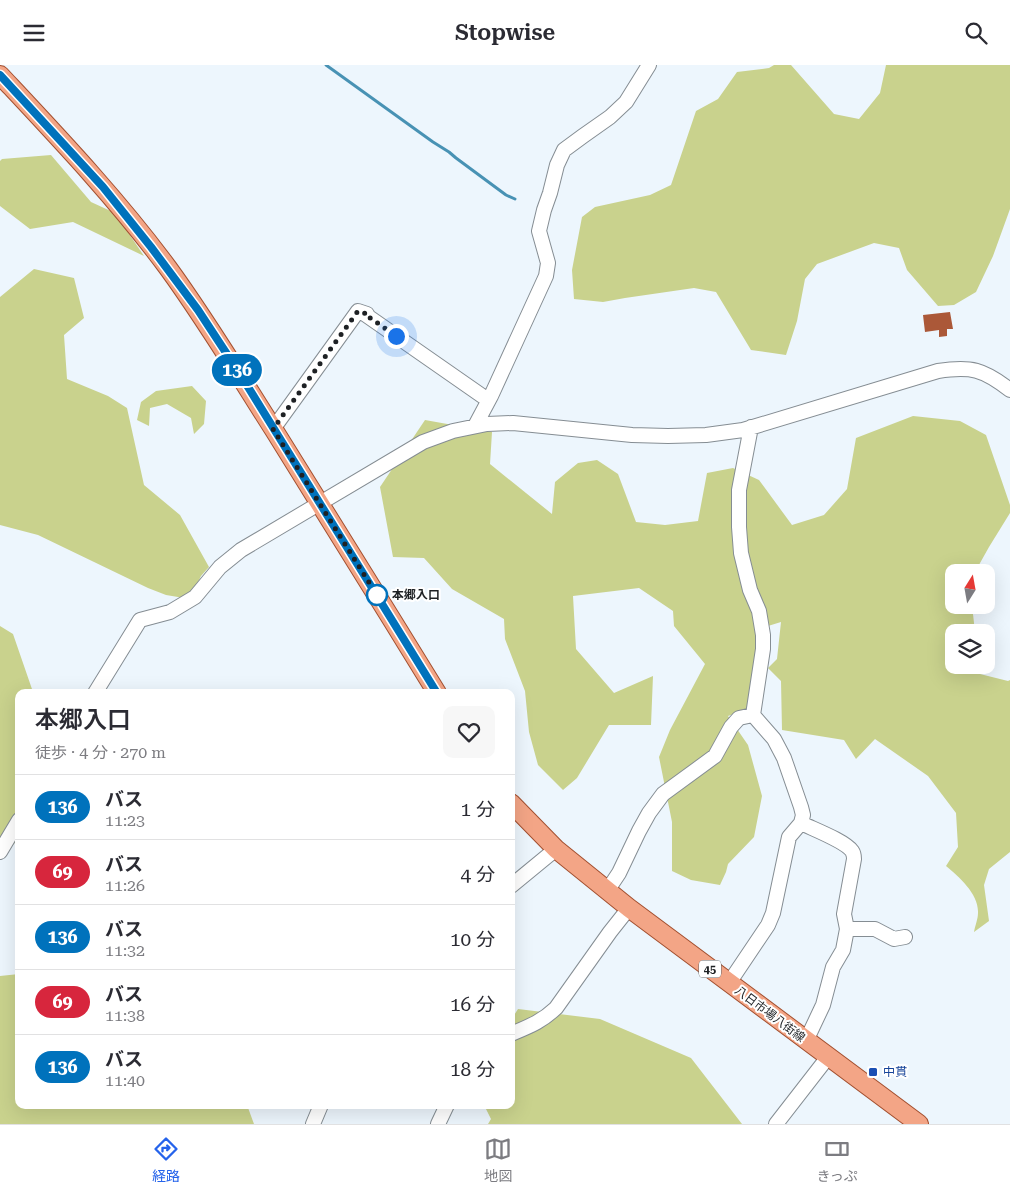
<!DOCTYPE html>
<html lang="ja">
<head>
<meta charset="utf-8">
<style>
  :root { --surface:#fff; --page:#f7f7f7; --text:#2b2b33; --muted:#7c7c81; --line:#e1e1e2; --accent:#2563eb }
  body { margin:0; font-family:"Roboto Serif","Noto Sans JP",serif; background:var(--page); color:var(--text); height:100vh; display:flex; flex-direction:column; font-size:19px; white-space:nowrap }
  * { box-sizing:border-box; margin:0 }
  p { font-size:16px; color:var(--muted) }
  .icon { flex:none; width:28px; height:28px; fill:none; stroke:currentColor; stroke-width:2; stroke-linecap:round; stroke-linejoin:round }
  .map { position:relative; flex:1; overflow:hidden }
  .sheet { position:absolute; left:15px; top:624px; width:500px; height:420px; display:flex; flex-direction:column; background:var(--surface); border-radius:10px; box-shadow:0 5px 20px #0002 }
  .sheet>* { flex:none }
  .badge { padding:0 10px; border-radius:16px; font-size:18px; line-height:32px }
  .needle { width:32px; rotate:11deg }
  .tools { position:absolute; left:945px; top:499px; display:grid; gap:10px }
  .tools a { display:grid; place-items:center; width:50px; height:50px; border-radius:10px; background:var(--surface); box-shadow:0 5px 20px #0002; font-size:25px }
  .you { position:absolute; width:25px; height:25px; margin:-12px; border:4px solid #fff; border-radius:50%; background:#1a73e8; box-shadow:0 0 0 8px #1a73e833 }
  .map>.badge { position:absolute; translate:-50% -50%; box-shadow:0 0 0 2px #fff }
  .round { display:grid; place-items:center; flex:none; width:52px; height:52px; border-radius:10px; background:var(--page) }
  .summary { display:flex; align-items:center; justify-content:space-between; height:85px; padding:0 20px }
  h1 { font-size:24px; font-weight:600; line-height:38px }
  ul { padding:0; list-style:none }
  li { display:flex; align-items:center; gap:15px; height:65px; padding:0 20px; border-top:1px solid var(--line) }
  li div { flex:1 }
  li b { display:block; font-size:19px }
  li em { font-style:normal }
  li .badge { min-width:55px; font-weight:700; text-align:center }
  header { display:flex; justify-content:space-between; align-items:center; height:65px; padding:0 20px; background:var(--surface); font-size:22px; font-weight:600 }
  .dock { display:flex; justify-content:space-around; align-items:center; height:70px; border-top:1px solid var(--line); background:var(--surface); font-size:14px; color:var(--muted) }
  .dock a { display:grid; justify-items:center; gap:2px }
  .dock .selected { color:var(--accent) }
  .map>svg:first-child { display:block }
  .green { fill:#c9d28d }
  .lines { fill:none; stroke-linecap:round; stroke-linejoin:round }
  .stream { stroke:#4892b4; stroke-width:3 }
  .building { fill:#ab5838 }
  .minor-casing { stroke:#858d93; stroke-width:16 }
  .major-casing { stroke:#a35030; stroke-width:20 }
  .minor { stroke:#fff; stroke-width:14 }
  .major { stroke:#f3a586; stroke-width:18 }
  .line-casing { stroke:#fff; stroke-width:11 }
  .line { stroke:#0072bc; stroke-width:8 }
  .walk { stroke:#1e2124; stroke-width:5; stroke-dasharray:0 9 }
  .stop-dot { fill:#fff; stroke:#0072bc; stroke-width:2.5 }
  .transit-dot { fill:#1a4fb4; stroke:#fff; stroke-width:2 }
  .labels { text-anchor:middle; stroke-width:4; stroke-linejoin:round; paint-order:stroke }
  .shield { fill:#fff; stroke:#626466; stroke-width:1 }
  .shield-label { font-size:11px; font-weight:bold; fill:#1e2124 }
  .stop-label { font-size:12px; font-weight:bold; fill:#1e2124; stroke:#fff; text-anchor:start }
  .street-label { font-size:12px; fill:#1e2124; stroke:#fff }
  .transit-label { font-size:12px; fill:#164399; stroke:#fff; text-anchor:start }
</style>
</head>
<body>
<header><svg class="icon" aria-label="menu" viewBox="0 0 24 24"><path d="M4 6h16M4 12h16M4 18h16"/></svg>Stopwise<svg class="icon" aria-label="search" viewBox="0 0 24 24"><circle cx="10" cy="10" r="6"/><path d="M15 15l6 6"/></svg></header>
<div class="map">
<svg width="1010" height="1059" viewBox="0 0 1010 1059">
  <rect width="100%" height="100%" fill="#edf6fd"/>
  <!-- green -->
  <path class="green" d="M774,0h17l43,49 25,5 21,-26 6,-28h124v144l-17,47 -17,36 -22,13 -16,1 -31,-36 -8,-22 -25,-5 -57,21 -12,15 -8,42 -11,34 -35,-5 -35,-58 -22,-4 -69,10 -22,4 -29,-3 -2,-29 10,-53 13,-10 55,-12 21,-10 25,-74 22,-12 19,-27 32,-4z
    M51,90l40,47 24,11 29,43 -71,-34 -43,7 -30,-23v-45l2,-2z
    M34,204l40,9 10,40 -20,17 3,44 41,17 19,12 17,77 36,30 29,52 -8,9 -7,14 -10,8 -18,-3 -18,-7 -110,-53 -38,-10v-228z
    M192,321l14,15 -2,23 -10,10 -3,-16 -24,-14 -17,4 -1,18 -12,-6 4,-18 15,-11z
    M913,351l47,5 26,14 24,70v8l-21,34 -14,25 -21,1v32h18l3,27 -21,1v32h25l1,9 28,7 2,-1v172l-21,17 -5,16 5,36 -15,11c1,-6 4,-13 4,-19 1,-19 -19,-36 -32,-47l12,-19 -2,-34 -28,-37 -53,-37 -19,20 -12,-19 -62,-10 -1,-49 -13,-13 9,-9 4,-37 -13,4 -19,83 -21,7 20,29 14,51 -8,41 -26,27 -2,8 -6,13 -29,-5 -19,-9v-49l-13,-65 11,-27 35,-66 -31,-38 -1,-15 -34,-23 -66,8 3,53 38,44 39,-17 -2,49h-42l-32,53 -14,12 -25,-25 -9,-33 -4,-41 -20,-52 -1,-20 -52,-30 -28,-31 -31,-1 -13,-70 45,-67 67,12 -2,32 62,50 3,-32 23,-19 19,-3 21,14 18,48 29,3 33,-4 9,-48 26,-5 26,12 33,45 32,-10 23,-26 9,-51z
    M0,561l13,8 20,58 -14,1v146l-17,16h-2z
    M19,909v131h228l7,19h-254v-148z
    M518,944l82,10 91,39 51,66h-254l3,-5 -7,-14h27v-85z"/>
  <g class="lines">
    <!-- stream -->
    <path class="stream" d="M326,0l107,77 16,10 7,6 50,37 9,4"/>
  </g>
  <!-- building -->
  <path class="building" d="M950,247l3,17h-6v7l-8,1v-7l-14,2 -2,-17z"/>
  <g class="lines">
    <defs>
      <path id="minor" d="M475,361l16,-30 55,-120 2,-13 -9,-32 5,-21 6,-17 7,-28 7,-15 19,-14 27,-19 16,-15 23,-37
        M273,364l85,-118 9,3 -1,1 122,85
        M95,628l45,-73 30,-8 25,-15 25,-30 21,-17 182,-108 30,-11 34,-7 26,-1 119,12 36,1 38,-1 37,-5 195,-59c33,-5 45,-2 72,19
        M801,758c12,6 44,18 51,28 2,3 2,5 2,8l-10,55 3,15 -4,21 -10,17 -10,38 -17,36
        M0,787l19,-32
        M511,821l45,-37
        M607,826l12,-18 20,-42 10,-18 14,-19 52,-38 16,-29 8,-9 14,-3
        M847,864h28l19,10 11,-2
        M729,918l39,-58 5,-12 16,-76 12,-14 2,-8 -2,-8 -17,-49 -10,-19 -21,-24 10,-66v-14l-4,-24 -9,-21 -9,-37 -2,-26v-37l12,-63
        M511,969c19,-8 30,-12 45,-26l54,-76 19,-24
        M313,1059l8,-19
        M438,1059l9,-19
        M776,1059l52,-67"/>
      <path id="major" d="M0,10c58,62 117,124 168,193 38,52 71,107 106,162 54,87 109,175 163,263
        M511,738l45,46 73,59 290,216"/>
    </defs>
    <!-- minor casing -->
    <use href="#minor" class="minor-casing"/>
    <!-- major casing -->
    <use href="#major" class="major-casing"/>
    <!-- minor -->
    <use href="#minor" class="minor"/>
    <!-- major -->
    <use href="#major" class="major"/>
  </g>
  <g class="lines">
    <defs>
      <path id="line" d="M0,10l103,112 48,60 47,63 42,64 197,319"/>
    </defs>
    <!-- line casing -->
    <use href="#line" class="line-casing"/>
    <!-- line -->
    <use href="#line" class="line"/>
    <!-- walk -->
    <path class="walk" d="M377,530l3,5 -107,-171 85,-118 9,3 -1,1 30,21"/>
  </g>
  <!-- markers -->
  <circle class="stop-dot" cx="377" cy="530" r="10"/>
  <rect class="transit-dot" x="868" y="1002" width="10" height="10" rx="2.5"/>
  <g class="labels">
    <!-- shield labels -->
    <rect class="shield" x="699" y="895.5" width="22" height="17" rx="4"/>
    <g class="shield-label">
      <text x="710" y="908">45</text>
    </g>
    <!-- stop labels -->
    <g class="stop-label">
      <text x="392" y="534">本郷入口</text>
    </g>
    <!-- street labels -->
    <g class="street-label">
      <text transform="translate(770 949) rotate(37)" y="4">八日市場八街線</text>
    </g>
    <!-- transit labels -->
    <g class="transit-label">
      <text x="883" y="1011">中貫</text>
    </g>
  </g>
</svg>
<div class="tools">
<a><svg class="needle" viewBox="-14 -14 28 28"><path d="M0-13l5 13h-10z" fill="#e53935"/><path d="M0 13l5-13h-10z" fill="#7c7c81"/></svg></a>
<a><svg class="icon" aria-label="layers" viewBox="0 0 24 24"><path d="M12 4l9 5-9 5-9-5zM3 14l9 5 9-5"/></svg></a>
</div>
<div class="you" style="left:396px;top:271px"></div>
<b class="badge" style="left:237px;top:305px;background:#0072bc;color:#fff">136</b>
<section class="sheet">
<div class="summary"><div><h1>本郷入口</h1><p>徒歩 · 4 分 · 270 m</p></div><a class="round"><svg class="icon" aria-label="heart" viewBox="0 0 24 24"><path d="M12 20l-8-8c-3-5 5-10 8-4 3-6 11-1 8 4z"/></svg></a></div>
<ul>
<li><span class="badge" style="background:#0072bc;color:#fff">136</span><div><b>バス</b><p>11:23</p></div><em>1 分</em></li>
<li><span class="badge" style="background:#d7263d;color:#fff">69</span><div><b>バス</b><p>11:26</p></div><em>4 分</em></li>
<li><span class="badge" style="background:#0072bc;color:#fff">136</span><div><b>バス</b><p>11:32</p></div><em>10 分</em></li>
<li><span class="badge" style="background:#d7263d;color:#fff">69</span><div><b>バス</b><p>11:38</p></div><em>16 分</em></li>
<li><span class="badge" style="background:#0072bc;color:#fff">136</span><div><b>バス</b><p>11:40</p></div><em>18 分</em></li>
</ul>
</section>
</div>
<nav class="dock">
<a class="selected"><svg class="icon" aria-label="directions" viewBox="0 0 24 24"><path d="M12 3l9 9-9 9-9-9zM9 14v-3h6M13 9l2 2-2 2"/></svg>経路</a>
<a><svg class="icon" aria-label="map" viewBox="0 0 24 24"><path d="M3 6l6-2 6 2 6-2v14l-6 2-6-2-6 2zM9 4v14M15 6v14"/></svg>地図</a>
<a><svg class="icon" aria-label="tickets" viewBox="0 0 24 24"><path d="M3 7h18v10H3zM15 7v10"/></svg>きっぷ</a>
</nav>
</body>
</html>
